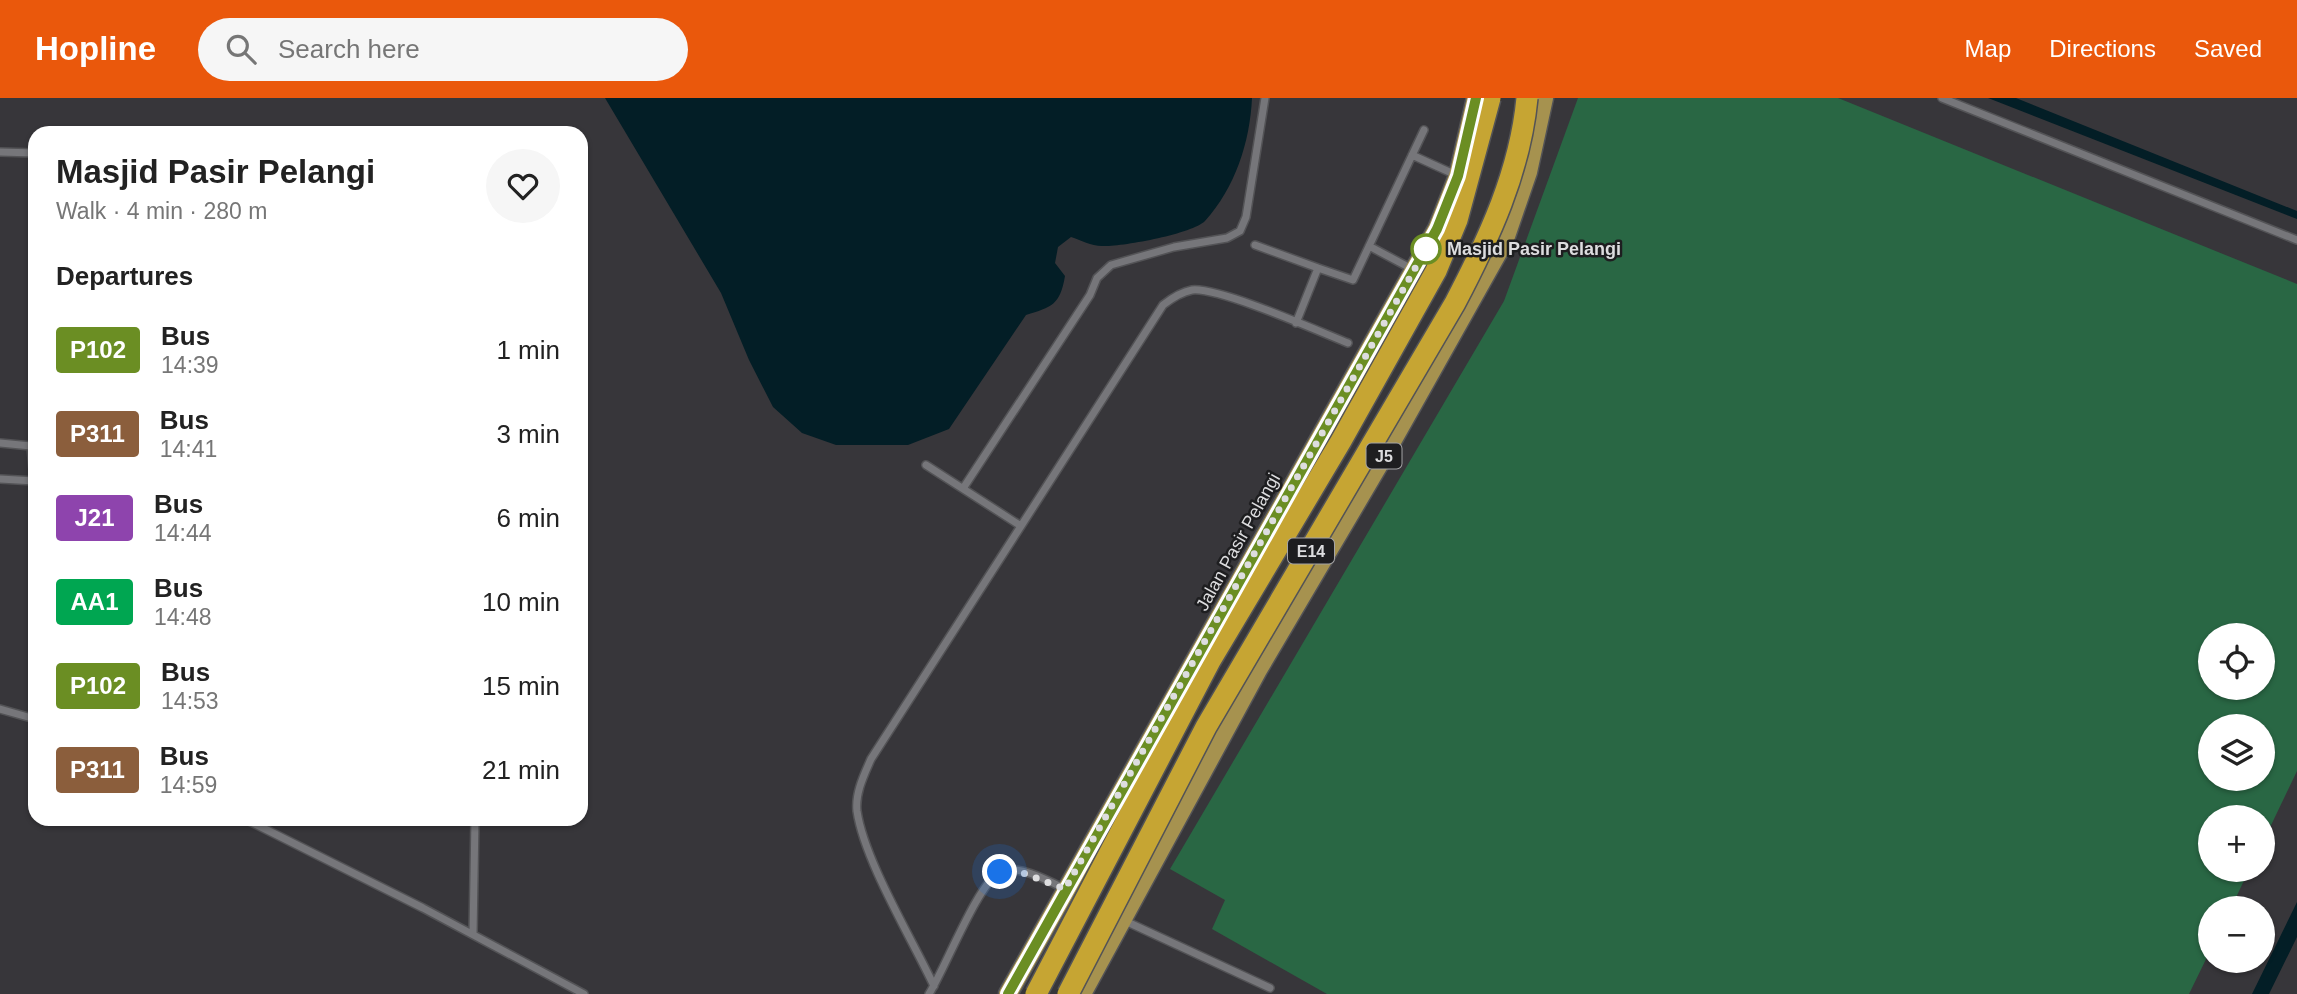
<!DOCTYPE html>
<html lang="en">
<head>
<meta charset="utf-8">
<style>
  :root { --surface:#fff; --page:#f6f6f6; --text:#222; --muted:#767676; --accent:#ea580c }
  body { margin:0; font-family:Helvetica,sans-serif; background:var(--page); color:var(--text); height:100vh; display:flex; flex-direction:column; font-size:26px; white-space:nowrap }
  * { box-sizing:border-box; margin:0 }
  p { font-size:23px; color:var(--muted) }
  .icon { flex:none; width:38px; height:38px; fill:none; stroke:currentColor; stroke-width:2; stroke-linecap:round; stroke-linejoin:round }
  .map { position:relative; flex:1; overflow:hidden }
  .drawer { position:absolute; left:28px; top:28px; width:560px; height:700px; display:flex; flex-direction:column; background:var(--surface); border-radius:21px; box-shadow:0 2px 5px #0004 }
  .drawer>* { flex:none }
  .badge { padding:0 14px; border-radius:5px; font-size:24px; line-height:46px }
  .buttons { position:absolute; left:2198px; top:525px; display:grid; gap:14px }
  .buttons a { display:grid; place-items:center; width:77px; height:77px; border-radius:50%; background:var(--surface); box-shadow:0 2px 5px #0004; font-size:35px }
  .you { position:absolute; width:35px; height:35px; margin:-18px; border:5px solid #fff; border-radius:50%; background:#1a73e8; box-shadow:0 0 0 10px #1a73e833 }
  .map>.badge { position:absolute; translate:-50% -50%; box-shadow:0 0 0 4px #fff }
  h2 { padding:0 28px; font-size:26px; line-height:63px }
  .round { display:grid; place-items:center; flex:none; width:74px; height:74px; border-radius:37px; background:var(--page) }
  .headline { display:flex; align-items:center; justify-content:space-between; height:119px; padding:0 28px }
  h1 { font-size:33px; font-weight:700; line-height:52px }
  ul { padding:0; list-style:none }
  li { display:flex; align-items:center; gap:21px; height:84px; padding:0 28px }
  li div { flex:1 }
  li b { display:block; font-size:26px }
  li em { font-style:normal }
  li .badge { min-width:77px; font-weight:700; text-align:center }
  header { display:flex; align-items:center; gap:42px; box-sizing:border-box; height:98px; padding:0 35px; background:var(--accent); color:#fff }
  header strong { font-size:33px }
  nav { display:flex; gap:38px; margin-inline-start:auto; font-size:24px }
  .search { width:490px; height:63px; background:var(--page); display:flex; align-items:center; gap:18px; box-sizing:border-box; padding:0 24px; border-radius:38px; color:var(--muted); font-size:26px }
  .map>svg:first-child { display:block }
  .green { fill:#296744; fill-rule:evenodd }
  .water { fill:#031e26 }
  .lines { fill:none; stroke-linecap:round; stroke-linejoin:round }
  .service-casing { stroke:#535356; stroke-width:10 }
  .primary-casing { stroke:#535356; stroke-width:21 }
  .service { stroke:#76767a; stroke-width:7 }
  .primary { stroke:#a6924f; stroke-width:18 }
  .motorway-bridge-casing { stroke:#535356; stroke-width:24; stroke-linecap:butt }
  .motorway-bridge { stroke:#c6a533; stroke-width:21 }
  .line-casing { stroke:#fff; stroke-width:16 }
  .line { stroke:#6b8e23; stroke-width:10 }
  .walk { stroke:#dddddf; stroke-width:7; stroke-dasharray:0 12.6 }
  .stop-dot { fill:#fff; stroke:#6b8e23; stroke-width:3.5 }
  .labels { text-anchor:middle; stroke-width:5; stroke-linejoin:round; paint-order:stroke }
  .shield { fill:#1e1e20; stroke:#a4a4a6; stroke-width:2 }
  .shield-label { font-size:16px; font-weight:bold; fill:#dddddf }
  .stop-label { font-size:18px; font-weight:bold; fill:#dddddf; stroke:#1e1e20; text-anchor:start }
  .street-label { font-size:18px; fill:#dddddf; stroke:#1e1e20 }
</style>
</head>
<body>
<header>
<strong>Hopline</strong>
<div class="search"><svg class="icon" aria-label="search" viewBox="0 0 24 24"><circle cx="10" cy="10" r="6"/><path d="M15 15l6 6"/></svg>Search here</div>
<nav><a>Map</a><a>Directions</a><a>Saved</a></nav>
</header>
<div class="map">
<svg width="2297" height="896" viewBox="0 0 2297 896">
  <rect width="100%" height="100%" fill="#37363a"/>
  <!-- green -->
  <path class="green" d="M1578,0h260l459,186v487l-34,71v-25h-53v53h39l-18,38h-21v43l-21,43h-862l-115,-65 13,-29 -55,-31 334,-568zM2210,537h53v53h-53zM2210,628h53v53h-53z"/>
  <!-- water -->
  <path class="water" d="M605,0h647c-2,44 -17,90 -47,123 -13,13 -84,26 -103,25 -11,0 -21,-6 -31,-9l-13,10 -3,16 10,13c-5,29 -13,31 -39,39l-77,114 -41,16h-72l-34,-12 -29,-26 -24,-47 -28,-67z
    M1988,0h28l281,113v8z
    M2297,804v35l-28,57h-17z"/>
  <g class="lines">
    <defs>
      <path id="service" d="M1942,0l355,142
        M0,54l35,1
        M1412,57l44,20
        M1255,147l63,23
        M1369,148l45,24
        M1296,225l22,-55 35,12 71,-150
        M0,345l31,3
        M926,367l95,61 -150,233c-7,16 -16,34 -14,52 7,49 55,128 77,175
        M0,381l35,2
        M34,383l-3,-35h4
        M964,389l126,-192 7,-17 14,-13 63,-18 53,-9 13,-7 6,-14 19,-119
        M1021,428l142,-221c9,-7 18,-13 29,-15 27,-3 126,41 156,53
        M0,611l35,10
        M245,721l178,89 161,86
        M1123,822l147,68
        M473,836l2,-115
        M929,896c16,-25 49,-111 71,-122 17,-9 51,10 67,18"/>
      <path id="primary" d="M1008,896l429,-765 21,-53 18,-78
        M1082,896l176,-324 122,-207 124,-221 24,-70 16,-74"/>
    </defs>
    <!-- service casing -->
    <use href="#service" class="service-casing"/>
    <!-- primary casing -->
    <use href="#primary" class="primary-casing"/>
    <!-- service -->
    <use href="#service" class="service"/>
    <!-- primary -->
    <use href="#primary" class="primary"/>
    <defs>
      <path id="motorway-bridge" d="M1036,896l174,-333 131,-220 95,-170 21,-51 33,-122
        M1068,896l138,-267 249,-424c34,-65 65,-131 72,-205"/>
    </defs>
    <!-- motorway-bridge casing -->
    <use href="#motorway-bridge" class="motorway-bridge-casing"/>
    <!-- motorway-bridge -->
    <use href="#motorway-bridge" class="motorway-bridge"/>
  </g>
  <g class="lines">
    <defs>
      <path id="line" d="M1008,896l429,-765 21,-53 18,-78"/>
    </defs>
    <!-- line casing -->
    <use href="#line" class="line-casing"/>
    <!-- line -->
    <use href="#line" class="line"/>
    <!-- walk -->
    <path class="walk" d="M1000,774l15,-2 50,19 361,-640"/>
  </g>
  <!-- markers -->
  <circle class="stop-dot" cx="1426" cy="151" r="14"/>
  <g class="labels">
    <!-- shield labels -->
    <g class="shield">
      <rect x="1366.5" y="345.5" width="35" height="25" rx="5"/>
      <rect x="1288" y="440.5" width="46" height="25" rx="5"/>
    </g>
    <g class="shield-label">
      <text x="1384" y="364">J5</text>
      <text x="1311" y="459">E14</text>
    </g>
    <!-- stop labels -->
    <g class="stop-label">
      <text x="1447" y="157">Masjid Pasir Pelangi</text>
    </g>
    <!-- street labels -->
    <g class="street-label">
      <text transform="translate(1238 444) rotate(-61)" y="6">Jalan Pasir Pelangi</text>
    </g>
  </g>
</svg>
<div class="buttons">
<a><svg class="icon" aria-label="locate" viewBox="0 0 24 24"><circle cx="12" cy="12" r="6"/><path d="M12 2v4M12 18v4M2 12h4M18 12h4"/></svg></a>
<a><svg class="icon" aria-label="layers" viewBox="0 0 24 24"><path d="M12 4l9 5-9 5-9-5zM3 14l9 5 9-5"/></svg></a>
<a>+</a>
<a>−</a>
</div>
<div class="you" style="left:1000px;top:774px"></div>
<section class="drawer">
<div class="headline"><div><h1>Masjid Pasir Pelangi</h1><p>Walk · 4 min · 280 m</p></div><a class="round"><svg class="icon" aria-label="heart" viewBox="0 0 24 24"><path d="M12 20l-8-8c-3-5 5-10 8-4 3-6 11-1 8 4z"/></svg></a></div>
<h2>Departures</h2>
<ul>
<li><span class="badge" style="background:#6b8e23;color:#fff">P102</span><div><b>Bus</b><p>14:39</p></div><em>1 min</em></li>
<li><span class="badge" style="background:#8b5e3c;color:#fff">P311</span><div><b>Bus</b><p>14:41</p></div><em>3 min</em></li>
<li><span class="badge" style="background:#8e44ad;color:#fff">J21</span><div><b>Bus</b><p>14:44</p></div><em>6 min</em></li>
<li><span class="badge" style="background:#00a651;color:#fff">AA1</span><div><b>Bus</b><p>14:48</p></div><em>10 min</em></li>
<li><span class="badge" style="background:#6b8e23;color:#fff">P102</span><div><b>Bus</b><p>14:53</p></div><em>15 min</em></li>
<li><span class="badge" style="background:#8b5e3c;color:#fff">P311</span><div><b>Bus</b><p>14:59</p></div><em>21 min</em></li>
</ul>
</section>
</div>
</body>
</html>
